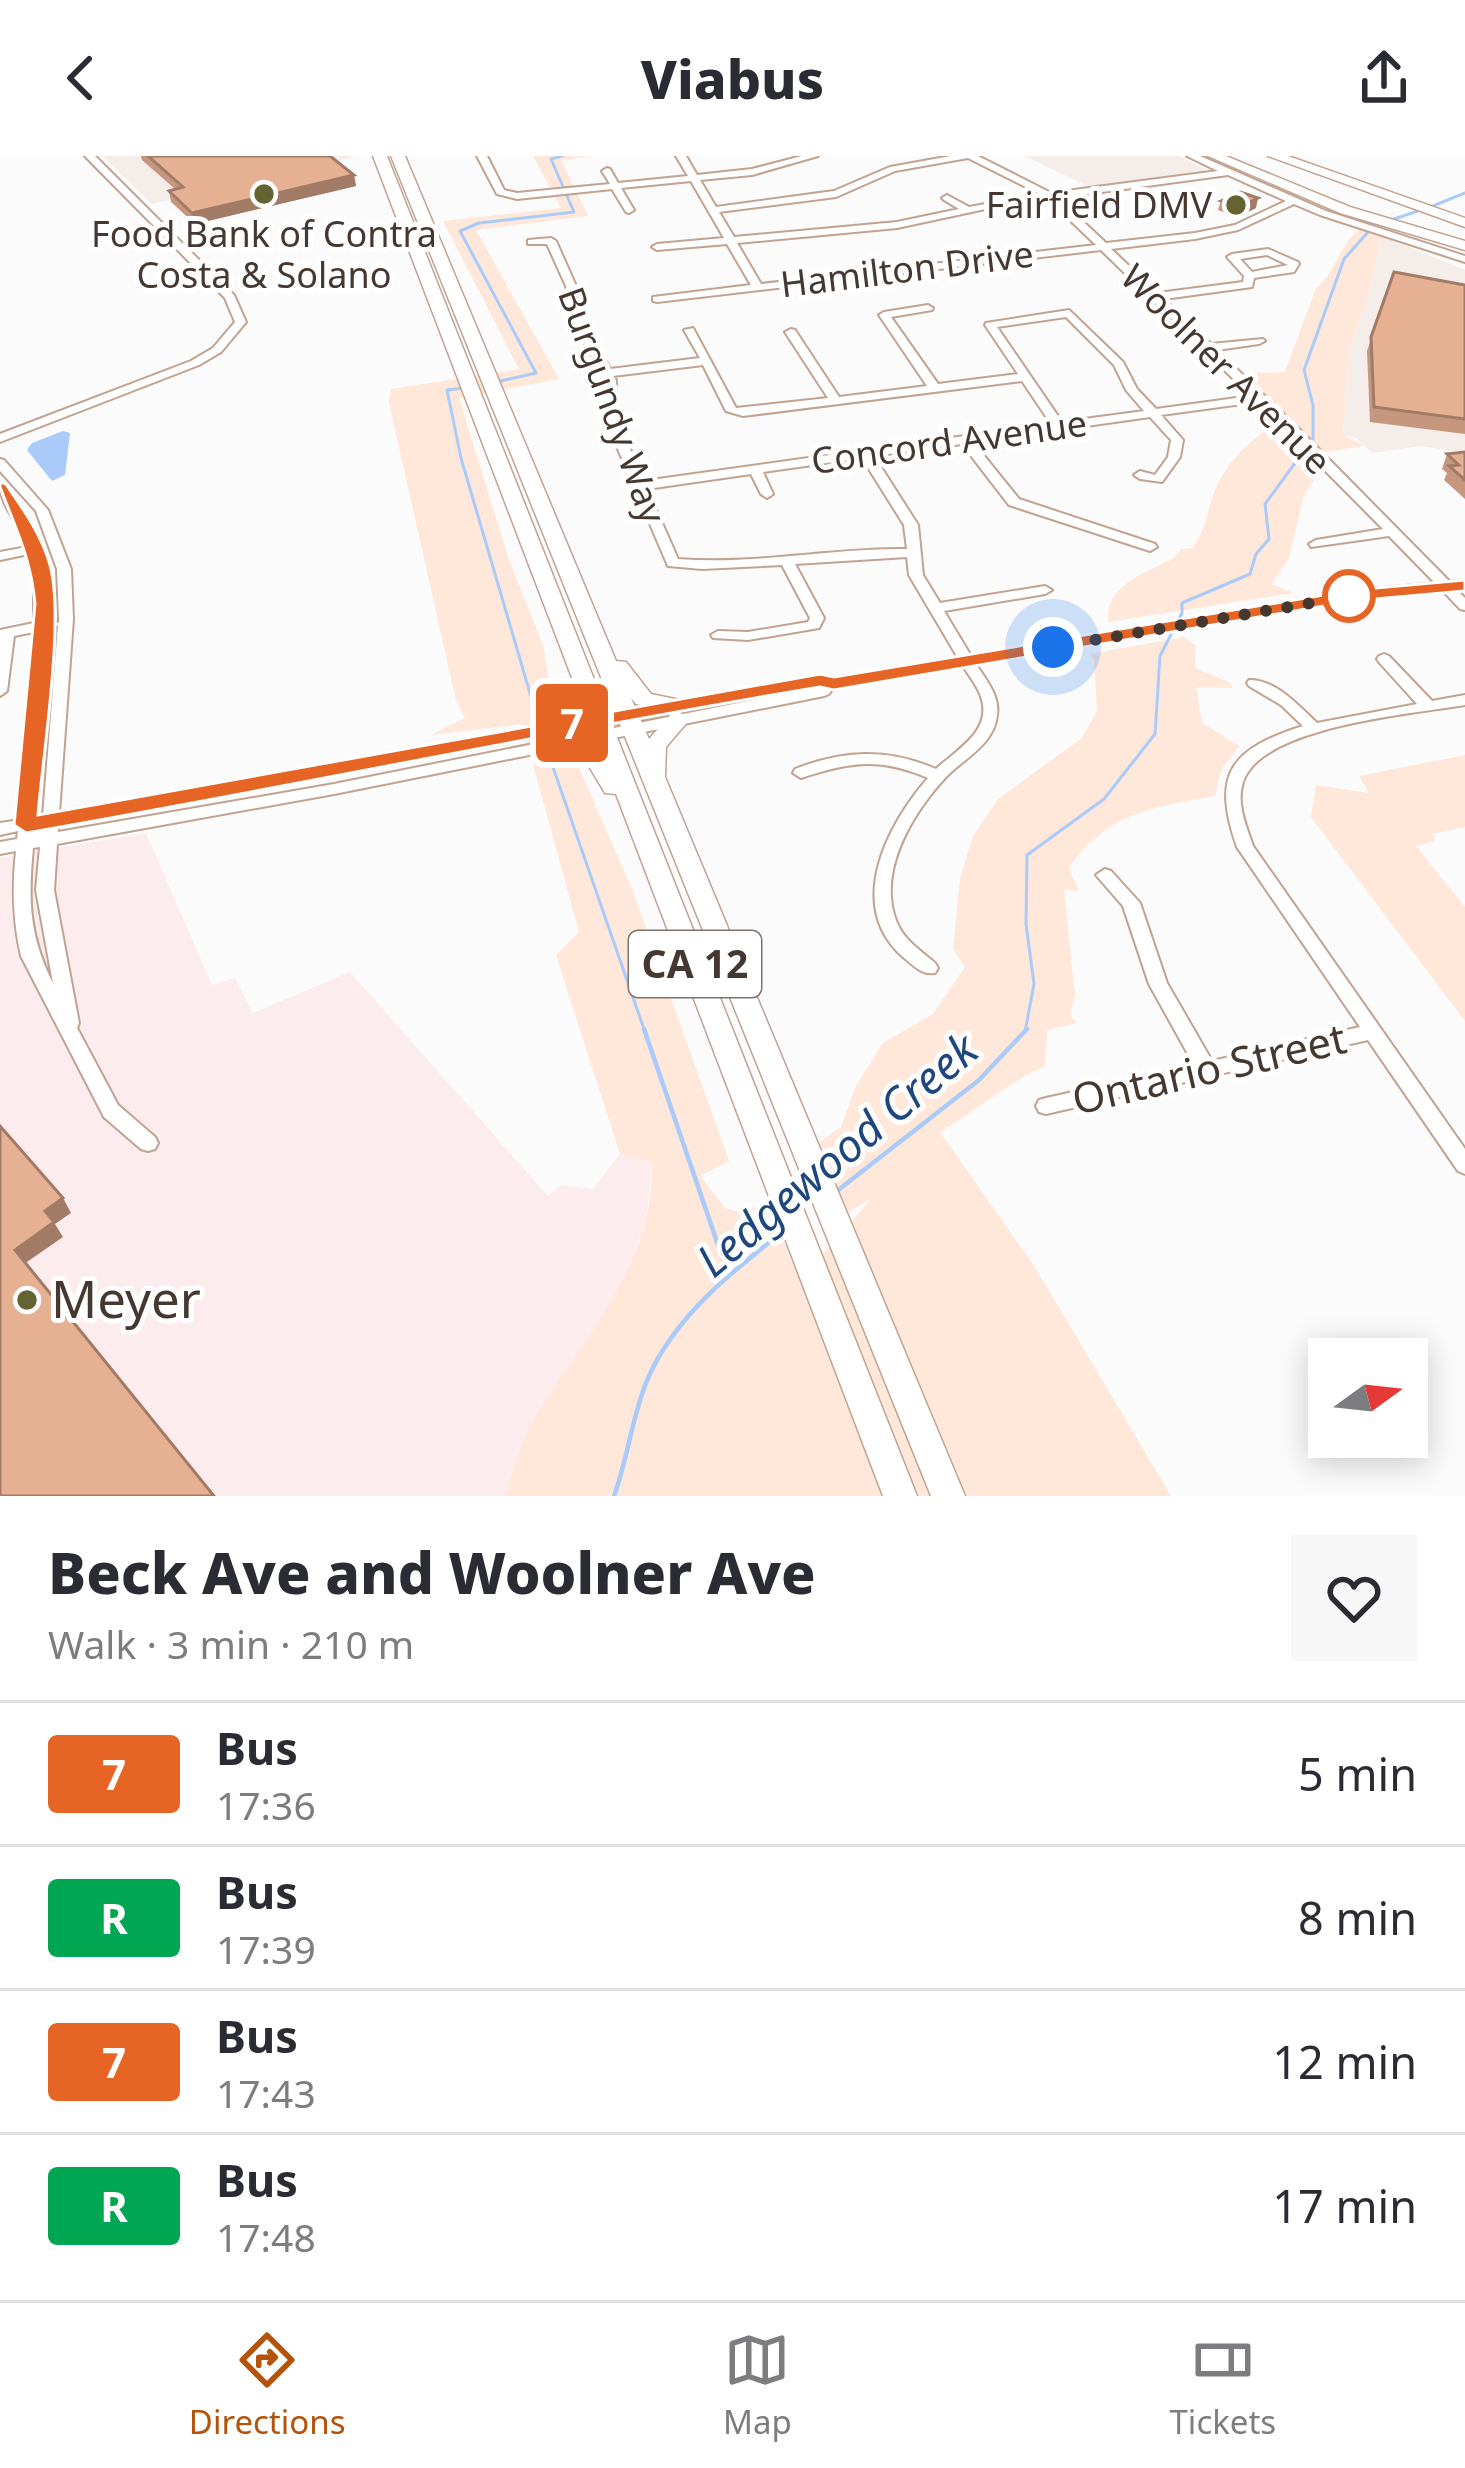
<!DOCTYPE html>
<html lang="en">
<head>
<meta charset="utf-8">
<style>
  :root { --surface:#fff; --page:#f7f7f7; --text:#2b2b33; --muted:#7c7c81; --line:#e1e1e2; --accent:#b45309 }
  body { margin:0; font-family:"Noto Sans",sans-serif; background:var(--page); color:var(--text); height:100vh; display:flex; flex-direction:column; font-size:45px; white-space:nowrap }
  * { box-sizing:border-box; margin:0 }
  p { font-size:39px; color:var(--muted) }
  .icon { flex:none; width:66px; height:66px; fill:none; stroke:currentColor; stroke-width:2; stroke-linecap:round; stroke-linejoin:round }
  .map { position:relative; height:1340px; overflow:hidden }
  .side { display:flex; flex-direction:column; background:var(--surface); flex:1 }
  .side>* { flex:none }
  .badge { padding:0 24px; border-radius:9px; font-size:42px; line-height:78px }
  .needle { width:78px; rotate:75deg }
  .buttons { position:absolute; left:1308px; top:1182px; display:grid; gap:24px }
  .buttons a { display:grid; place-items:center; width:120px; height:120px; border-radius:0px; background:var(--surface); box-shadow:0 6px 30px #0003; font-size:60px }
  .you { position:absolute; width:60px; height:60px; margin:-30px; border:9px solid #fff; border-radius:50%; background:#1a73e8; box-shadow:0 0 0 18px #1a73e833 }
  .map>.badge { position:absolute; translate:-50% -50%; box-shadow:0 0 0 6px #fff }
  .round { display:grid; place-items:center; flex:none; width:126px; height:126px; border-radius:0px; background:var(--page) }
  .headline { display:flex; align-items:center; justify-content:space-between; height:204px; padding:0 48px }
  h1 { font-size:57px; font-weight:800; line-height:90px }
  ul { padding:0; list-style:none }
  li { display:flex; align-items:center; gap:36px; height:144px; padding:0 48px; border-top:3px solid var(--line) }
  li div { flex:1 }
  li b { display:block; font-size:45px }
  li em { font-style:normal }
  li .badge { min-width:132px; font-weight:700; text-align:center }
  header { display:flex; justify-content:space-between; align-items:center; height:156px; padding:0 48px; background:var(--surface); font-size:54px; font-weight:800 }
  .menu { display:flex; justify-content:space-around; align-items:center; height:168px; border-top:3px solid var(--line); background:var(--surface); font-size:33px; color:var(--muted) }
  .menu a { display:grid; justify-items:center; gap:6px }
  .menu .on { color:var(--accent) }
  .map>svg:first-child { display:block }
  .built { fill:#f5ede9 }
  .industrial { fill:#fdecee }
  .green { fill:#ffe7d9 }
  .water { fill:#aacbfa }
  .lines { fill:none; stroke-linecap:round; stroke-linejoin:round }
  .stream-far1 { stroke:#aacbfa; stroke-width:3 }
  .stream { stroke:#aacbfa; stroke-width:4.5 }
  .minor-casing { stroke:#c1a391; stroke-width:4 }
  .highway-casing { stroke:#c1a391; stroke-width:3 }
  .minor { fill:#fff; fill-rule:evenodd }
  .highway { fill:#fff; fill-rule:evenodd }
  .wall { fill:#c6977e }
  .shaded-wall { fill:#a17b66 }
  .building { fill:#e6b092; stroke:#a17b66; stroke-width:3 }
  .line { fill:#e66424; stroke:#fff; stroke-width:3 }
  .walk { stroke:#453831; stroke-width:12; stroke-dasharray:0 21.6 }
  .poi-dot { fill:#636431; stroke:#fff; stroke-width:4.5 }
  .stop-dot { fill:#fff; stroke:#e66424; stroke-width:6 }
  .labels { text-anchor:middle; stroke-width:10; stroke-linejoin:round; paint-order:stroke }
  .far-poi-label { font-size:36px; fill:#453831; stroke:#fff; text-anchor:end }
  .far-street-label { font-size:36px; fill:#453831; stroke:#fff }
  .shield { fill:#fff; stroke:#7d746f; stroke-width:3 }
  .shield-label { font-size:39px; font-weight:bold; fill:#453831 }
  .street-label { font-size:42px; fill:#453831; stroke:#fff }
  .water-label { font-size:45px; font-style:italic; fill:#1e477f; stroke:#fff }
  .near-poi-label { font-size:51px; fill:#453831; stroke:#fff; text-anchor:start }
</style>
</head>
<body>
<header><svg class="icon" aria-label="back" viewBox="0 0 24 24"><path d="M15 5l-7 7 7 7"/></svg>Viabus<svg class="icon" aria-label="share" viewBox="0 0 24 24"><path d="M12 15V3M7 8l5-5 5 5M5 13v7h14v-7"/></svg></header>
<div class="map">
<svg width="1465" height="1340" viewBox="0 0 1465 1340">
  <rect width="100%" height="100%" fill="#fbfbfb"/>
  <!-- built -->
  <path class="built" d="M102,0h255l-205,48z
    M1025,0h155l26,14 -117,17z
    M1381,80l84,34v183l-44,-7 -49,7 -16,-15 -13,-3 6,-87 19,-50z"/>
  <!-- industrial -->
  <path class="industrial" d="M146,677l66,152 23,-7 18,35 97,-41 198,224 13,-11 32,4 27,-35 32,8 -5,52 -20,65 -95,144 -27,73h-505v-638z"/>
  <!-- green -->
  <path class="green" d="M533,0h60l-32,4 27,56 -112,14 83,149 -100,19 50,162 34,85 11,66 78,178 97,272 -29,15 25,32 18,5 23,-12 34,80 71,-82 -23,13 -29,-70 22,-15 15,-41 27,-43 50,-29 32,-47 -12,-18 7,-70 13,-43 25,-37 84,-61 15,-27 -3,-52 -4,-5 94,-17 12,9 -1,22 34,14 4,6 -37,-1 6,36 37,23 -18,24 -6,26c-61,11 -108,16 -146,72l10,23 -15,-2 11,106 -5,20 6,8 -29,7 -2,36c-33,14 -71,46 -105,66l96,137 135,227h-666c9,-25 16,-55 30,-78 50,-84 119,-151 117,-256l-32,-8 -64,-199 23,-23 -57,-208 -91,11 34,-17 -9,-18 -67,-297 2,-14 128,-20 -76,-148 118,-13z
    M1362,72l19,8 -13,62 -19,50 -6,87 22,11 -41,6 -79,-79 40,-1 31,-84c21,-15 23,-47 46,-60z
    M1275,268l44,50 -15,20 -15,64 -18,26 22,9 -185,29c-4,-37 40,-50 66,-64l7,-9 11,-1c14,-17 14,-32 21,-52 11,-32 35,-54 62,-72z
    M1465,599v72l-33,7 4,7 -20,5 49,61v114l-154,-204 5,-32 53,8 -10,-17z"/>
  <!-- water -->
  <path class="water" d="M63,275l7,2 -5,42 -13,6 -25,-31 5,-7z"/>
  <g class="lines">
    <!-- stream-far1 -->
    <path class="stream-far1" d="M1428,52l37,-15
      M1394,63l24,-8
      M496,226l40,-9 -76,-142 19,-8 95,-11 -23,-53 11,-3
      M463,232l-16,2 14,68 83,283
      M1313,286v-37l-9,-35 40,-111 25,-28
      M547,594l98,282
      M1025,876l9,-48 -8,-60 1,-69 77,-56 51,-65 5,-78 22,-43v-10l68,-29 6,-20 13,-15 -4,-35 41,-56"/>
    <!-- stream -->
    <path class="stream" d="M644,873l84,245
      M837,1035l142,-111 48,-51
      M614,1340c14,-38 18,-81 34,-118 27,-61 82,-105 133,-145"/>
    <defs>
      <path id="minor" d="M85,0h10l139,139 12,27 -25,30 -22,13 -199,77v-8l191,-73 22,-13 22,-26 -10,-24z
        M477,0h10l17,34 13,3 93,-9 -8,-13 5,-3 3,1 8,14 70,-7 -12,-20h10l11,19 55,-6 50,-13h16l-66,19 -52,5 16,27 118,-16 56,-24 61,-11h27l73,37 167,-22 -31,-15h13l126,55 139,45v6l-145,-47 -26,-11 -56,26 -43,9 -84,10 47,44 85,-11 1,-6 -17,-19 5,-3 36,-5 30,13 1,2 -5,8 -40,6 -2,9 -88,12 47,45 52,-5 2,2 -6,3 -42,6 83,80 150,152 15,-1v8l-8,1 8,8v12l-5,-1 -17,-18 -90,8 -377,65c10,16 24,32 21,51 -3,30 -33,43 -52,63 -33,36 -69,95 -48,145 8,18 24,28 38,40l3,5 -3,5c-13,2 -21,-7 -32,-16 -58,-51 -16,-132 25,-179 -49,-21 -78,-16 -127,0l-8,-5 2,-4c49,-19 92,-21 141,0 19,-18 55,-37 46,-69 -2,-11 -13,-24 -19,-34l-134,22 2,3 -2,3 -5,2 -490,98 -277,50 -3,46 25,133 -2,5 41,77 37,32 3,6 -3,6 -7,2 -7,-2 -37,-32 -83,-161c-8,-35 -9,-69 -5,-105l-16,3v-12l17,-3 1,-8 -18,4v-12l20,-3 14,-188 -20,4 -7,55 -7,5v-66l34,-7v-43l-5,-26 -29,6v-8l27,-5c-7,-22 -27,-42 -27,-63l5,1c33,45 45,79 44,135l10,3v-4l-2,-50 -21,-58 -36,-40v-12l4,1 44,50 23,59 2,50 -14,194 761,-137 14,3 124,-21 -49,-83 -2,-18 -112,7 29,54 -5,10 -71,12 -35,-2 -2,-3 7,-4 30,1 60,-10 2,-4 -28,-53 -80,4 -34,-3 -65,-152 1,-34 -34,-65 -4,-29 -19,-42h-19v-4l23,-2 5,3 20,45 4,29 30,54 90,-11 -16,-28 9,-2 43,80 92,-10 -43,-66 6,-3 4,1 44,67 88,-11 -48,-71 5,-3 44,-7 5,3 -1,2 -41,7 47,67 80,-10 -33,-49 1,-2 83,-13 54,52 14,27 19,20 95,-13 -150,-146 -444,52 -4,-1v-4l98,-12 -24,-41 -70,6 -5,-3 5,-3 67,-6 -33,-57 -70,7 13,22 -5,3 -3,-1 -14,-23 -95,10 -20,-5zM968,2l72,36 -71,13 -22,-12 -5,3 2,2 15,9 -62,13 -163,15 -15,-25 117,-15 59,-26zM1228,19l58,26 -51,24 -40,8 -89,10 -48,-45zM1048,43l48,46 -335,39 -24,-41 160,-15 107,-23zM1267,99l21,10 -36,7 -12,-13zM1066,161l48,48 12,25 18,21 -82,11 -65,-95zM703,209l23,46 17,5 279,-35 29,43 -407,57 -29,-67 1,-34 -3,-4zM1257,246l126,127 -67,11 -7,4 2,3 78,-11 46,47 -82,8 -382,65 -27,-45 101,-17 7,-4 -7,-4 -105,17 -17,-28 -5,-50 -44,-69 88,-12 47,61 141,46 7,-4 -2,-3 -136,-45 -46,-57 177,-25 21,23 -3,17 -13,18 -15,-4 -6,4 6,4 22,3 18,-25 3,-17 -22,-25zM862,302l42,67 3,24c-77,-1 -152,16 -229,10l-31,-70 104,-15 10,20 6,4 6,-4 -10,-22zM58,469l-15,191 -7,1 12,-188zM820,530h3l-489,98 -276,48v-8zM40,691l-4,43 17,93c-24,-47 -25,-83 -20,-135z
        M1384,498l5,2 43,45 33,-6v10c-52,9 -204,21 -222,77 -7,22 3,43 10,64l212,303v25l-7,-3 -90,-131 -322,74 -7,-2 -3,-6 3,-6 7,-2 148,-33 -45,-81 -26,-78 -27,-31 9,-6 6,2 29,32 27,80 45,78 148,-34 -123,-180c-26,-74 -6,-98 66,-121l-22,-21 -32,-19 -2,-3 2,-3c26,-1 50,26 68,43l100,-19 -38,-42 -2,-3 2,-3z"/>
      <path id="highway" d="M373,0h14l530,1340h-34l-267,-702 -11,-1 -21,-35 -27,-11 -3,-5 11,-7 33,12 -12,-32 -19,16h-16l-3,-5 21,-21 5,-22z
        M391,0h14l211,505 10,1 25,32 29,6 3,5 -11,7 -36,-8 -5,-6 18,41 22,-25 8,-2 11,7 -24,28 -1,30 300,719h-34z
        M1208,0h18l124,51 115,34v9l-125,-37z
        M1268,0h20l177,62v9z"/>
    </defs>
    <!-- minor casing -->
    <use href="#minor" class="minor-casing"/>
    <!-- highway casing -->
    <use href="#highway" class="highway-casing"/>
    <!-- minor -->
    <use href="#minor" class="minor"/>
    <!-- highway -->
    <use href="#highway" class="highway"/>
  </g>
  <!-- wall -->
  <path class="wall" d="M141,0h189l24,19 2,11 -161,38 -24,-22 -2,-11 6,-2 -33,-29z
    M1221,45l35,7 -19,9 -19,-7z
    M1394,116l71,13v149l-95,-12 -3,-71z
    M1465,296v47l-21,-19 3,-7 -5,-4 5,-15z"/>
  <!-- shaded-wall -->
  <path class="shaded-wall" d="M354,19l2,11 -161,38 -3,-11z
    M1258,42l-2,10 -19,9 2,-10z
    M63,1042l8,15 -16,11 8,13 -39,27 -9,-14 30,-39z"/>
  <!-- building -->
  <path class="building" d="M148,0h182l24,19 -162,38 -23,-22 14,-4z
    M1240,36l18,6 -19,9 -18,-6z
    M1394,116l71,13v134l-91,-12 -3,-70z
    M1465,296v28l-16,-14 10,-1 -12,-11z
    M0,970l63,72 -18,13 9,11 -39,28 199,246h-214z"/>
  <!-- line -->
  <path class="line" d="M0,326l6,2c17,25 36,51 44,81 15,54 -7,188 -12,250l782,-141 14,3 519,-87 112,-10v11l-112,10 -519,89 -14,-3c-266,44 -529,100 -794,146l-12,-8 21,-221c-4,-46 -20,-77 -35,-117z"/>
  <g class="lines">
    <!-- walk -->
    <path class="walk" d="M1053,491l300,-51h-4"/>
  </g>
  <!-- markers -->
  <g class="poi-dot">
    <circle cx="264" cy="38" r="12"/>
    <circle cx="1236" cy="49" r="12"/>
    <circle cx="27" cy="1144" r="12"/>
  </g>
  <circle class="stop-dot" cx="1349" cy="440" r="24"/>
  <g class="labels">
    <!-- far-poi labels -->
    <g class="far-poi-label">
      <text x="1212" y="62">Fairfield DMV</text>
      <text x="264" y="91" text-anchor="middle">Food Bank of Contra<tspan x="264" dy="41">Costa &amp; Solano</tspan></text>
    </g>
    <!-- far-street labels -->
    <g class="far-street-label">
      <text transform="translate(907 113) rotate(-7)" y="13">Hamilton Drive</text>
      <text transform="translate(1226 213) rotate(45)" y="13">Woolner Avenue</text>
      <text transform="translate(612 249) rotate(70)" y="13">Burgundy Way</text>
      <text transform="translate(949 286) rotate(-8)" y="13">Concord Avenue</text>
    </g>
    <!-- shield labels -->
    <rect class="shield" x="629" y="775" width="132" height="66" rx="9"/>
    <g class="shield-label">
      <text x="695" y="822">CA 12</text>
    </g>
    <!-- street labels -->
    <g class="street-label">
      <text transform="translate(1209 913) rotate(-13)" y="15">Ontario Street</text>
    </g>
    <!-- water labels -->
    <g class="water-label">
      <text transform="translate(837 999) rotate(-40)" y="16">Ledgewood Creek</text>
    </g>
    <!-- near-poi labels -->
    <g class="near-poi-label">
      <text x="51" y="1162">Meyer</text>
    </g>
  </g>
</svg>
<div class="buttons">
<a><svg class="needle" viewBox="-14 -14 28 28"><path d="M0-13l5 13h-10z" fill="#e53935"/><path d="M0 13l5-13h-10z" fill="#7c7c81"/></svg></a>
</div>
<div class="you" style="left:1053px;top:491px"></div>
<b class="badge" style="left:572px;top:567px;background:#e66424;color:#fff">7</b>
</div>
<section class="side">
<div class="headline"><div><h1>Beck Ave and Woolner Ave</h1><p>Walk · 3 min · 210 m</p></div><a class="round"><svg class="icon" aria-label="heart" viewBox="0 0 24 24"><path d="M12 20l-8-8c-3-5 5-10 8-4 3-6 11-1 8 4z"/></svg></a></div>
<ul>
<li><span class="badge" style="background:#e66424;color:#fff">7</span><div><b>Bus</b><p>17:36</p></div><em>5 min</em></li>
<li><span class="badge" style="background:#00a651;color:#fff">R</span><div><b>Bus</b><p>17:39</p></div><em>8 min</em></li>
<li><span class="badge" style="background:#e66424;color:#fff">7</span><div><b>Bus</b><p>17:43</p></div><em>12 min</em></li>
<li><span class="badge" style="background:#00a651;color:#fff">R</span><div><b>Bus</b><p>17:48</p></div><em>17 min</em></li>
</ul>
</section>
<nav class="menu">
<a class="on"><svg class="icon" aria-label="directions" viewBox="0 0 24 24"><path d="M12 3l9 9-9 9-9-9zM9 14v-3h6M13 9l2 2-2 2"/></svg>Directions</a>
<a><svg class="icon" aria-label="map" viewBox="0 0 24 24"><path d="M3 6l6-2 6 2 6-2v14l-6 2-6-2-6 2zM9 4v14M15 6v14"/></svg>Map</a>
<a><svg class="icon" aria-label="tickets" viewBox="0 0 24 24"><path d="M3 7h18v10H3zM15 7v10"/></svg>Tickets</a>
</nav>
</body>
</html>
